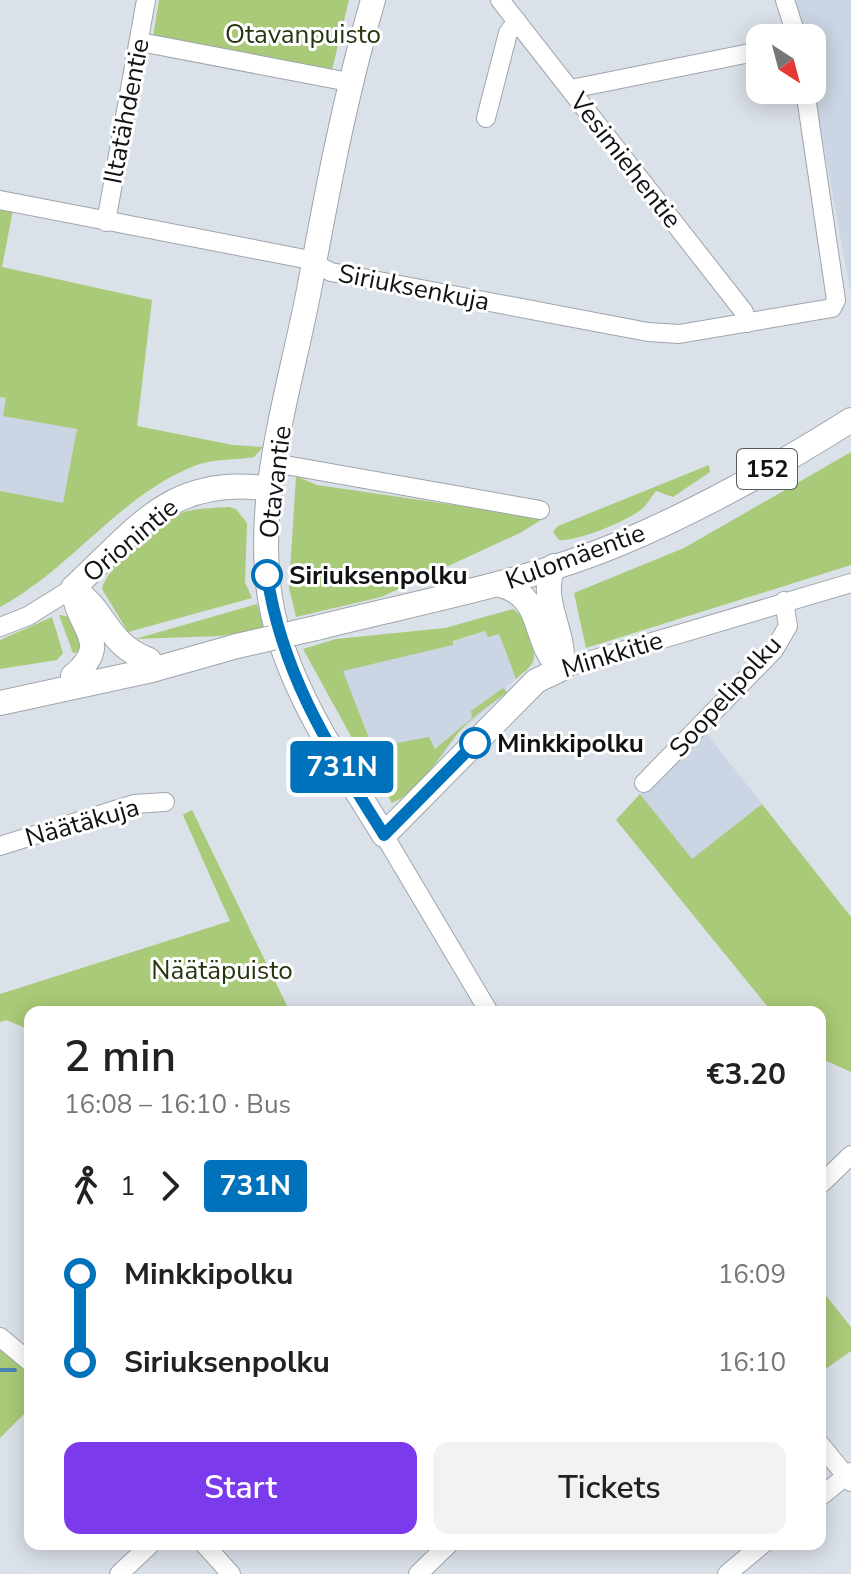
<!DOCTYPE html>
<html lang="en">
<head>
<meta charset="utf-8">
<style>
  :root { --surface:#fff; --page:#f2f2f2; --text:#222; --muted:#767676; --accent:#7c3aed }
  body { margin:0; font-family:"Nunito Sans",sans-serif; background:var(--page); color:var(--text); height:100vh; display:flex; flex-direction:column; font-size:30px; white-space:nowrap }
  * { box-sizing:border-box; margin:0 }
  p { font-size:26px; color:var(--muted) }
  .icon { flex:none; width:44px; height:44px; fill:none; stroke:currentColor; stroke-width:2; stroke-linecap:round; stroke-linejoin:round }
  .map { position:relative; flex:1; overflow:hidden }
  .details { position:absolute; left:24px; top:1006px; width:802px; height:544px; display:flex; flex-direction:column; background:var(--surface); border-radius:16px; box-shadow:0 4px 20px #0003 }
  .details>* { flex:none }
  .badge { padding:0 16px; border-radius:6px; font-size:28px; line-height:52px }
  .needle { width:52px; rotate:144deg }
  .tools { position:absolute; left:746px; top:24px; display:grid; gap:16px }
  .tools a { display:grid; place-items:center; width:80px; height:80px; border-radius:16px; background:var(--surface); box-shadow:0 4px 20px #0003; font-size:40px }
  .map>.badge { position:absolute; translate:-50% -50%; box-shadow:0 0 0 4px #fff }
  .legs { display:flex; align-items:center; gap:12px; height:88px; padding:0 40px; font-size:26px }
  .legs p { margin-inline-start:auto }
  .summary { display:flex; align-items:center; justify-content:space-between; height:136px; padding:0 40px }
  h1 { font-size:44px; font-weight:600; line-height:60px }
  .cta { display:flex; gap:16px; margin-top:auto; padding:16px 40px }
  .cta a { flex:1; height:92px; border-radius:16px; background:var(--accent); color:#fff; font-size:32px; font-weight:600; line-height:92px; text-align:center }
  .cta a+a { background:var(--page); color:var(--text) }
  ul { padding:0 40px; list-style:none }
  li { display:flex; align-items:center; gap:28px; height:88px; font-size:30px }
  li i { display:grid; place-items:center; width:12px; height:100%; margin:0 10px; background:currentColor }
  li i::after { content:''; width:20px; height:20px; margin:-10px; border:6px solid; border-radius:50%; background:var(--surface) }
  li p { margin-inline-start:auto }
  li:first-child i { background:linear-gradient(#0000 50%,currentColor 0) }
  li:last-child i { background:linear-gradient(currentColor 50%,#0000 0) }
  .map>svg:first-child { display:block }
  .built { fill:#cbd5e3 }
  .green { fill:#a9ca78 }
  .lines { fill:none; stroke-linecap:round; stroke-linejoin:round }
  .stream { stroke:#4886b5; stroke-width:4 }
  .minor-casing { stroke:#9fa5ac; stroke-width:20 }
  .major-casing { stroke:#9fa5ac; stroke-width:26 }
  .minor { stroke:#fff; stroke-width:18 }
  .major { stroke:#fff; stroke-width:24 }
  .major-bridge-casing { stroke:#9fa5ac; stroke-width:26; stroke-linecap:butt }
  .major-bridge { stroke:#fff; stroke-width:24 }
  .line-1-casing { stroke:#fff; stroke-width:18 }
  .line-1 { stroke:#0072bc; stroke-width:12 }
  .stop-1-dot { fill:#fff; stroke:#0072bc; stroke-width:4 }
  .labels { text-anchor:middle; stroke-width:6; stroke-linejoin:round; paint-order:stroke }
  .shield { fill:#fff; stroke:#58595b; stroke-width:2 }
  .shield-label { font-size:24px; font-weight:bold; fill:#101215 }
  .park-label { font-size:26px; fill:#283610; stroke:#fff }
  .street-label { font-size:26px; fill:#101215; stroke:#fff }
  .stop-label { font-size:26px; font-weight:bold; fill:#101215; stroke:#fff; text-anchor:start }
</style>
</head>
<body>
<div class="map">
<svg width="851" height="1574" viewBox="0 0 851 1574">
  <rect width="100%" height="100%" fill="#dbe1e9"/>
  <!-- built -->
  <path class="built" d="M794,0h57v295l-39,-214v-43h-9z
    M0,397l80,17 -17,90 -63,22z
    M486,631l13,3 17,45 -10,8 1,5 -50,42 -14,22 -41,42 -10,5 -34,-54 9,-7 -1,-13 -24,-58 111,-26 -1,-3z
    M703,729l59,75 -70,56 -52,-66z"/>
  <!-- green -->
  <path class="green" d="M159,0h190l-18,74 -178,-37z
    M0,208l13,2 -11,57 150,33 -15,126 96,19 30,2 -9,10c-18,3 -43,2 -60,9 -75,30 -124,104 -194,141v-116l63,12 14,-74 -74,-13 3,-18 -6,-1z
    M851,452v113l-265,83 -12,-55 110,-45z
    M709,465l1,7 -37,25 -17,-6c-5,6 -10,16 -17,20 -14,11 -64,31 -80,29l-6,-8 5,-6z
    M296,476l21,9 227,33 -24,15 -139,64 -85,20 -7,-29z
    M229,507l7,2 11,14 -2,59 7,16 -124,34 -26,-43c6,-23 53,-67 76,-75 16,-6 34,-6 51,-7z
    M257,604l8,25 -45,7 -85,3z
    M513,609c12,6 22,36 21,49 -1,9 -12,15 -18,21l-17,-45 -11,3 -3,-6 -32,10v4l-110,26 26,67 -11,11 -55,-100 33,-10 109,-11z
    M59,615l12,2 15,34 -13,2z
    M52,617l11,36 -6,7 -57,9v-29z
    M503,688l4,4c-17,13 -36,25 -49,41 -20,24 -36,57 -66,70l-25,-42 24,-17 38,-7 6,12 37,-31 -1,-7z
    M640,794l52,65 70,-55 89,113v155l-31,-14v-46h-48l-156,-192z
    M192,810l98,202h-260v18l-24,-10 -6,2v-28l230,-73 -47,-106z
    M820,1288l31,39v24l-31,22z
    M0,1346l30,26v36l-30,30z"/>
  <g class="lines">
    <!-- stream -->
    <path class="stream" d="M0,1370h15"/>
    <defs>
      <path id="minor" d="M500,0l244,312 3,11
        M785,0l12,38
        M140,42l209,40
        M571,89l189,-38
        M486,118l22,-85 9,-12
        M0,200l305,59 26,13 317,60 31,2 153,-26 4,-8 -31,-210
        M106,222l40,-222
        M274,463l266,47
        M0,627l28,-11 45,-28
        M561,669l290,-86
        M644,783l130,-133 14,-24 -4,-25
        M384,835l105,177
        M0,846l134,-42 31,-2
        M820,1185l31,-30
        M0,1337l30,25
        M820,1444l31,38
        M820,1497l31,-25
        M204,1544l27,30
        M119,1574l32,-30
        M418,1574l31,-30
        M727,1574l36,-30"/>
      <path id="major" d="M373,0c-28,96 -46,192 -64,290 -20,104 -59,218 -36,324 19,81 68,151 111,221l152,-154 25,-12
        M554,566c-17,35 14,67 7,103
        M497,584c50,11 33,56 64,85
        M73,588c66,-61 99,-114 198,-99
        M73,588c35,25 33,56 76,72
        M316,628c102,-26 207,-44 305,-85 79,-33 157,-77 230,-123
        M73,676c41,-34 4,-47 0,-88
        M0,703l152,-33 85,-24"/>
    </defs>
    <!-- minor casing -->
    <use href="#minor" class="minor-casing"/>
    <!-- major casing -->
    <use href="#major" class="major-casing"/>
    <!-- minor -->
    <use href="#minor" class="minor"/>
    <!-- major -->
    <use href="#major" class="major"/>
    <defs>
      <path id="major-bridge" d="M237,646l79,-18"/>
    </defs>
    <!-- major-bridge casing -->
    <use href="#major-bridge" class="major-bridge-casing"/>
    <!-- major-bridge -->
    <use href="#major-bridge" class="major-bridge"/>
  </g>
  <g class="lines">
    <defs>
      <path id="line-1" d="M267,575c15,101 64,175 117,260l91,-92"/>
    </defs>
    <!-- line-1 casing -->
    <use href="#line-1" class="line-1-casing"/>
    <!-- line-1 -->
    <use href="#line-1" class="line-1"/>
  </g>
  <!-- markers -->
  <g class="stop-1-dot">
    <circle cx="267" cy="575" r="14"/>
    <circle cx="475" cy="743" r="14"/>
  </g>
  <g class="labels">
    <!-- shield labels -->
    <rect class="shield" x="737" y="449" width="60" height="40" rx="6"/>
    <g class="shield-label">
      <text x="767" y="477">152</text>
    </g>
    <!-- park labels -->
    <g class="park-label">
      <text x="303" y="43">Otavanpuisto</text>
      <text x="222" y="979">Näätäpuisto</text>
    </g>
    <!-- street labels -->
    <g class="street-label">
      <text transform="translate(126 111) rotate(-79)" y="9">Iltatähdentie</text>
      <text transform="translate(626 160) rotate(52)" y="9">Vesimiehentie</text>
      <text transform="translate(414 287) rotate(11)" y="9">Siriuksenkuja</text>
      <text transform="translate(275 482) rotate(-83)" y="9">Otavantie</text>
      <text transform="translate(130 540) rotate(-40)" y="9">Orionintie</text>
      <text transform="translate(575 556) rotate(-20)" y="9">Kulomäentie</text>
      <text transform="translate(612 654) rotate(-17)" y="9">Minkkitie</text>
      <text transform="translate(725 696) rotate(-48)" y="9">Soopelipolku</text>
      <text transform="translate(82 822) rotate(-16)" y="9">Näätäkuja</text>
    </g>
    <!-- stop labels -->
    <g class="stop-label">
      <text x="289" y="584">Siriuksenpolku</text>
      <text x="497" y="752">Minkkipolku</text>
    </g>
  </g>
</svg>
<div class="tools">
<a><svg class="needle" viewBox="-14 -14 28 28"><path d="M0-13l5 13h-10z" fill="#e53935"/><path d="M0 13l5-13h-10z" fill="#767676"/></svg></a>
</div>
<b class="badge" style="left:342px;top:767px;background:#0072bc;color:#fff">731N</b>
<section class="details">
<div class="summary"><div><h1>2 min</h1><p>16:08 – 16:10 · Bus</p></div><b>€3.20</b></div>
<div class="legs"><svg class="icon" aria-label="walk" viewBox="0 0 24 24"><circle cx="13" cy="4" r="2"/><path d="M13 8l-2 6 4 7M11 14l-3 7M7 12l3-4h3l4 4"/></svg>1<svg class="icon" aria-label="forward" viewBox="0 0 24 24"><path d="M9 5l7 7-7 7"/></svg><b class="badge" style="background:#0072bc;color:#fff">731N</b></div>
<ul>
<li><i style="color:#0072bc"></i><b>Minkkipolku</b><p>16:09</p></li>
<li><i style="color:#0072bc"></i><b>Siriuksenpolku</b><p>16:10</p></li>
</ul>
<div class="cta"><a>Start</a><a>Tickets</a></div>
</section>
</div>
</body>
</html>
